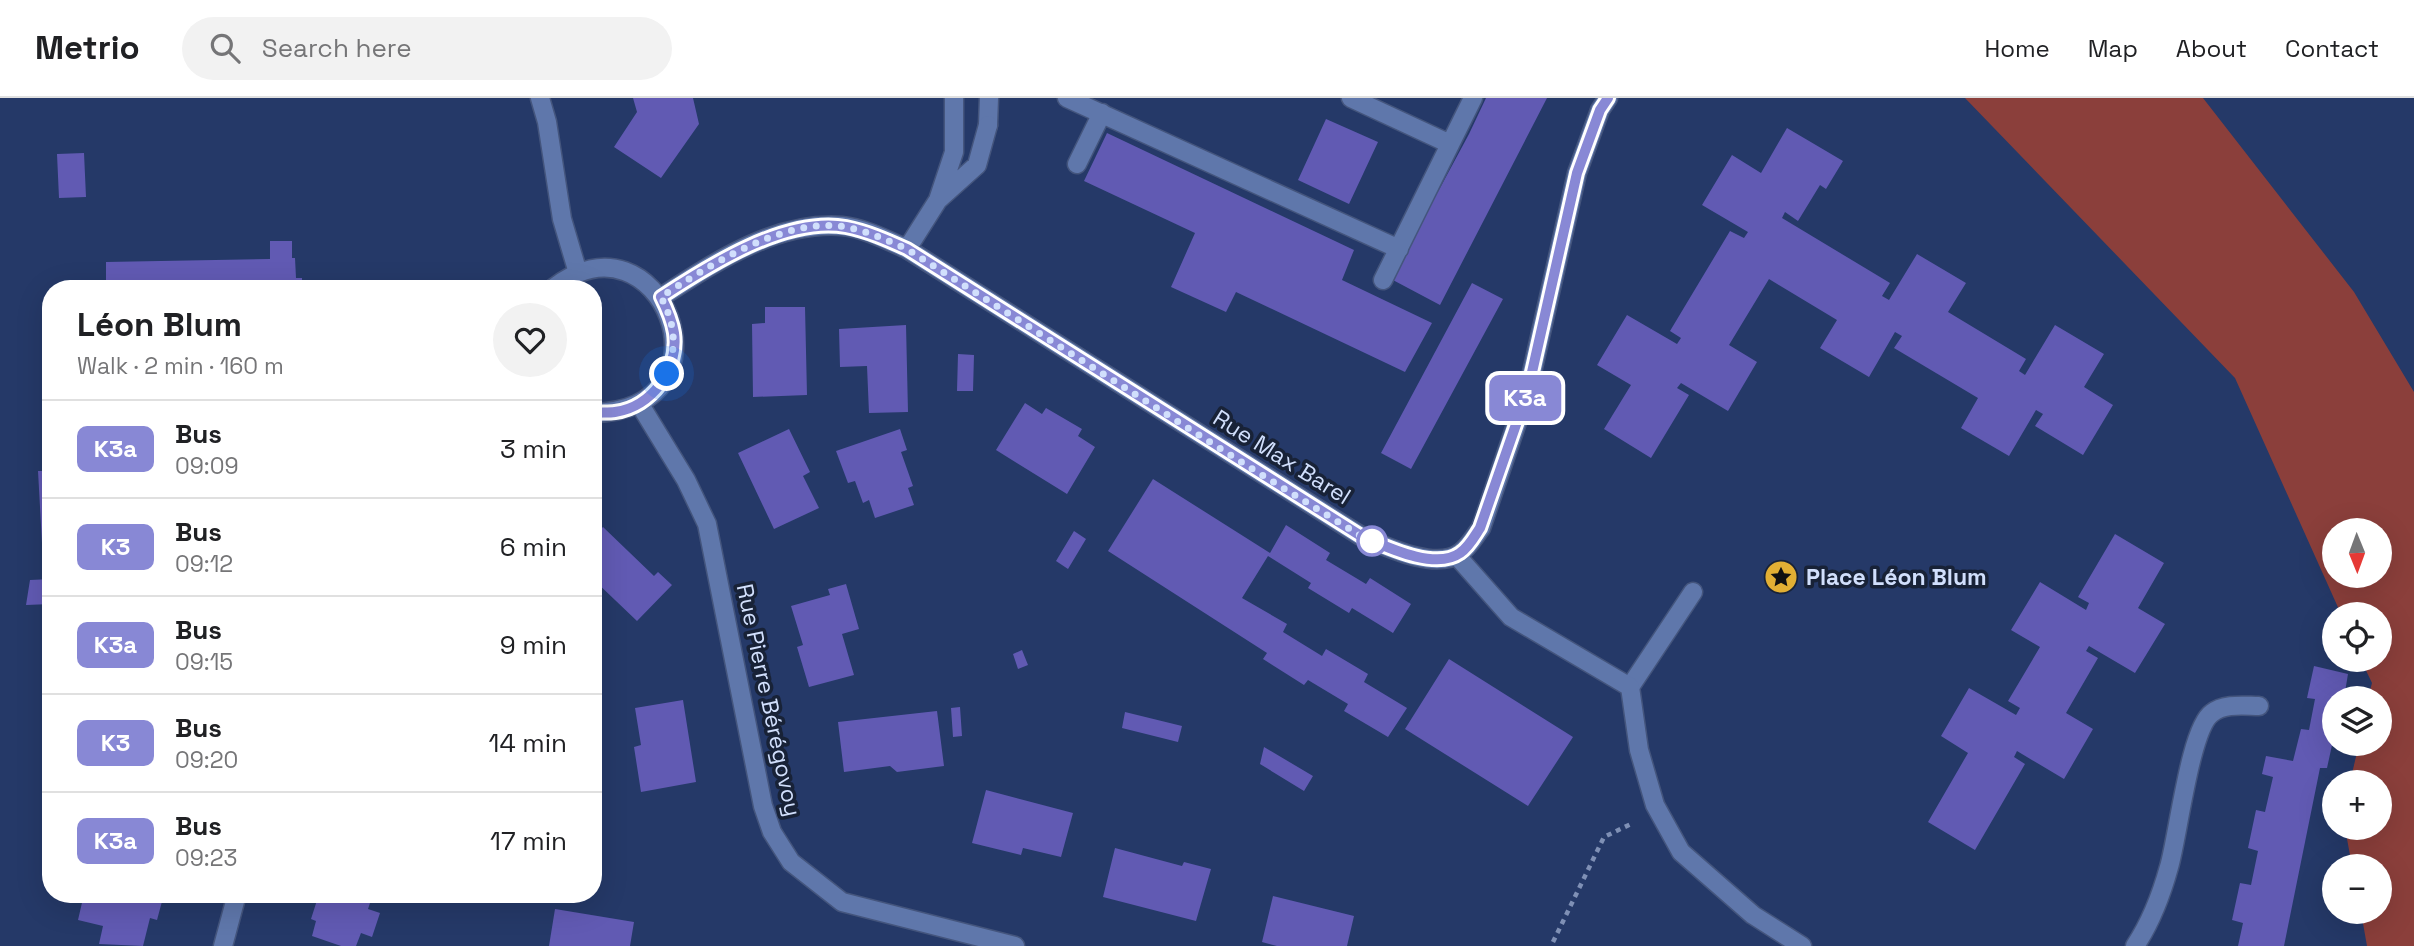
<!DOCTYPE html>
<html lang="en">
<head>
<meta charset="utf-8">
<style>
  :root { --surface:#fff; --page:#f2f2f2; --text:#202124; --muted:#757577; --line:#e0e0e0 }
  body { margin:0; font-family:"Space Grotesk",sans-serif; background:var(--page); color:var(--text); height:100vh; display:flex; flex-direction:column; font-size:26px; white-space:nowrap }
  * { box-sizing:border-box; margin:0 }
  p { font-size:23px; color:var(--muted) }
  .icon { flex:none; width:38px; height:38px; fill:none; stroke:currentColor; stroke-width:2; stroke-linecap:round; stroke-linejoin:round }
  .map { position:relative; flex:1; overflow:hidden }
  .side { position:absolute; left:42px; top:182px; width:560px; height:623px; display:flex; flex-direction:column; background:var(--surface); border-radius:28px; box-shadow:0 7px 28px #0002 }
  .side>* { flex:none }
  .badge { padding:0 14px; border-radius:10px; font-size:24px; line-height:46px }
  .needle { width:46px; rotate:179deg }
  .controls { position:absolute; left:2322px; top:420px; display:grid; gap:14px }
  .controls a { display:grid; place-items:center; width:70px; height:70px; border-radius:50%; background:var(--surface); box-shadow:0 7px 28px #0002; font-size:35px }
  .you { position:absolute; width:35px; height:35px; margin:-18px; border:5px solid #fff; border-radius:50%; background:#1a73e8; box-shadow:0 0 0 10px #1a73e833 }
  .map>.badge { position:absolute; translate:-50% -50%; box-shadow:0 0 0 4px #fff }
  .round { display:grid; place-items:center; flex:none; width:74px; height:74px; border-radius:37px; background:var(--page) }
  .headline { display:flex; align-items:center; justify-content:space-between; height:119px; padding:0 35px }
  h1 { font-size:33px; font-weight:700; line-height:52px }
  ul { padding:0; list-style:none }
  li { display:flex; align-items:center; gap:21px; height:98px; padding:0 35px; border-top:2px solid var(--line) }
  li div { flex:1 }
  li b { display:block; font-size:26px }
  li em { font-style:normal }
  li .badge { min-width:77px; font-weight:700; text-align:center }
  header { display:flex; align-items:center; gap:42px; box-sizing:border-box; height:98px; padding:0 35px; background:var(--surface); border-bottom:2px solid var(--line) }
  header strong { font-size:33px }
  nav { display:flex; gap:38px; margin-inline-start:auto; font-size:24px }
  .search { width:490px; height:63px; background:var(--page); display:flex; align-items:center; gap:18px; box-sizing:border-box; padding:0 24px; border-radius:38px; color:var(--muted); font-size:26px }
  .map>svg:first-child { display:block }
  .green { fill:#8b3f3b; fill-rule:evenodd }
  .building { fill:#615ab3 }
  .lines { fill:none; stroke-linecap:round; stroke-linejoin:round }
  .service-casing { stroke:#44557d; stroke-width:21 }
  .minor-casing { stroke:#44557d; stroke-width:21 }
  .path { stroke:#7f90b5; stroke-width:4.5; stroke-dasharray:5 5; stroke-linecap:butt }
  .service { stroke:#5f77ab; stroke-width:18 }
  .minor { stroke:#5f77ab; stroke-width:18 }
  .line-casing { stroke:#fff; stroke-width:16 }
  .line { stroke:#8888d5; stroke-width:10 }
  .walk { stroke:#d1dffc; stroke-width:7; stroke-dasharray:0 12.6 }
  .stop-dot { fill:#fff; stroke:#8888d5; stroke-width:3.5 }
  .labels { text-anchor:middle; stroke-width:7; stroke-linejoin:round; paint-order:stroke }
  .street-label { font-size:23px; fill:#d1dffc; stroke:#182237 }
  .poi-label { font-size:23px; font-weight:bold; fill:#d1dffc; stroke:#182237; text-anchor:start }
</style>
</head>
<body>
<header>
<strong>Metrio</strong>
<div class="search"><svg class="icon" aria-label="search" viewBox="0 0 24 24"><circle cx="10" cy="10" r="6"/><path d="M15 15l6 6"/></svg>Search here</div>
<nav><a>Home</a><a>Map</a><a>About</a><a>Contact</a></nav>
</header>
<div class="map">
<svg width="2414" height="848" viewBox="0 0 2414 848">
  <rect width="100%" height="100%" fill="#253968"/>
  <!-- green -->
  <path class="green" d="M1965,0h238l151,194 60,100v554h-47l-6,-34h19v-46h-28l-7,-38h35v-46h-30l9,-38h21v-46h-12l4,-15 -11,-23h19v-46h-39l-106,-236zM2334,432h46v46h-46z"/>
  <!-- building -->
  <path class="building" d="M633,0h60l6,26 -38,54 -47,-31 23,-35z
    M1486,0h61l-107,207 -49,-26 78,-145z
    M1326,21l52,23 -29,62 -51,-24z
    M1787,30l56,33 -17,28 -6,-4 -22,36 -13,-9 -3,6 108,65 -8,13 7,4 28,-46 49,29 -18,29 78,47 -7,12 6,4 30,-50 49,29 -20,33 29,18 -30,50 -48,-29 8,-12 -7,-4 -27,46 -48,-28 17,-30 -84,-50 8,-12 -7,-4 -26,45 -49,-29 17,-28 -68,-41 -40,66 28,17 -29,49 -47,-28 -4,5 12,7 -38,63 -47,-29 27,-44 -34,-20 30,-50 50,29 4,-6 -11,-7 60,-100 14,7 4,-6 -46,-27 30,-50 29,18z
    M1107,35l247,117 -12,30 90,43 -27,49 -169,-80 -10,20 -55,-25 24,-54 -111,-52z
    M84,55l2,44 -27,1 -2,-44z
    M270,143h22v17h3l1,20h6v11h-196v-27l164,-3z
    M1472,185l31,16 -92,170 -30,-16z
    M765,209h40l2,88 -54,2 -1,-73 13,-1z
    M906,227l2,87 -39,1 -2,-47 -27,1 -1,-38z
    M958,256l16,1 -1,36h-16z
    M1025,305l17,11 4,-6 36,21 -4,7 17,11 -28,47 -71,-44z
    M789,331l21,43 -7,4 16,32 -45,21 -36,-76z
    M900,331l7,21 -6,2 12,34 -5,2 6,17 -39,13 -6,-18 -6,3 -8,-22 -7,2 -12,-32z
    M38,373h13v89l-8,1z
    M1153,381l117,74 16,-28 44,28 -4,7 40,24 4,-6 41,26 -18,29 -41,-25 -3,5 -41,-25 3,-5 -43,-27 -26,42 45,26 -4,8 39,24 4,-7 42,25 -4,8 43,26 -19,29 -44,-26 4,-7 -40,-24 -4,5 -41,-26 4,-6 -159,-102z
    M603,429l51,49 4,-4 14,13 -35,36 -44,-42v-42z
    M1074,433l12,8 -18,30 -12,-8z
    M2115,436l49,29 -26,45 27,16 -30,49 -46,-27 -3,5 12,7 -32,55 27,16 -29,50 -47,-28 -3,6 11,7 -50,86 -47,-28 40,-69 -27,-17 28,-48 47,27 4,-7 -12,-7 32,-54 -29,-17 29,-48 46,28 3,-7 -11,-6z
    M51,481v25l-25,1 4,-25z
    M846,486l13,45 -17,5 12,41 -45,12 -12,-40 6,-2 -12,-39 39,-11 -2,-6z
    M1022,552l6,15 -10,4 -5,-15z
    M1449,561l124,78 -45,69 -123,-77z
    M2314,568l34,8 -4,24h-10v38l-7,32h-7l-36,178h-46l5,-23 -11,-3 8,-37 11,2 7,-34 -10,-3 8,-38 9,2 8,-35 -11,-3 4,-18 27,5 8,-32 8,1 6,-31 -8,-1z
    M683,602l13,82 -55,10 -7,-45 7,-2 -6,-37z
    M960,609l2,29 -9,1 -2,-29z
    M937,613l7,55 -47,6 -7,-6 -46,6 -6,-50z
    M1125,614l57,14 -4,16 -56,-14z
    M1264,649l49,29 -9,15 -44,-27z
    M986,692l87,23 -12,44 -38,-9 -2,7 -49,-12z
    M1115,750l67,18 2,-4 27,7 -15,52 -93,-24z
    M84,796h80l-7,26 -7,-2 -7,28 -44,-2 4,-18 -25,-6z
    M319,796h54l-5,15 12,4 -8,24 -11,-4 -5,13h-15l-29,-10 4,-15 -5,-2z
    M1273,798l81,20 -7,30h-70l-15,-4z
    M555,811l79,13 -4,24h-81z"/>
  <g class="lines">
    <defs>
      <path id="service" d="M1067,0l332,151
        M1351,0l99,46
        M988,27l1,-27
        M1077,66l25,-51
        M1383,182l90,-182
        M1630,589l63,-95"/>
      <path id="minor" d="M540,0l7,24 15,97 16,54
        M938,102l39,-35 11,-40
        M907,151l31,-49 16,-48v-54
        M552,191c108,-87 190,121 41,124
        M661,199c53,-34 114,-76 181,-71 22,2 45,14 65,23l454,287c24,10 74,35 99,17 9,-6 14,-16 21,-25l47,-138 49,-217 23,-63 8,-12
        M639,305l47,77 21,44 56,282 9,26 19,30 51,40 173,44
        M1457,458l54,61 119,70 9,63 16,55 26,47 72,63 49,31
        M223,848l14,-52
        M2135,848c16,-24 26,-50 34,-79 9,-30 21,-139 43,-154 12,-10 33,-7 47,-7"/>
    </defs>
    <!-- service casing -->
    <use href="#service" class="service-casing"/>
    <!-- minor casing -->
    <use href="#minor" class="minor-casing"/>
    <!-- path -->
    <path class="path" d="M1553,844l51,-105 29,-14"/>
    <!-- service -->
    <use href="#service" class="service"/>
    <!-- minor -->
    <use href="#minor" class="minor"/>
  </g>
  <g class="lines">
    <defs>
      <path id="line" d="M593,315c7,-1 15,0 22,-1 37,-5 64,-43 59,-79 -2,-13 -7,-24 -13,-36 47,-31 125,-81 185,-70 21,4 41,13 61,22l454,287c24,10 74,35 99,17 9,-6 14,-16 20,-25l48,-138 49,-217 23,-63 8,-12"/>
    </defs>
    <!-- line casing -->
    <use href="#line" class="line-casing"/>
    <!-- line -->
    <use href="#line" class="line"/>
    <!-- walk -->
    <path class="walk" d="M667,276c10,-29 8,-50 -6,-77 47,-31 125,-81 185,-70 21,4 41,13 61,22l347,221 107,66 21,9 -10,-4"/>
  </g>
  <!-- icons -->
  <defs>
    <symbol id="sight-disc" viewBox="-11 -11 22 22"><circle r="9.5" fill="#e2af34" stroke="#182237"/><path d="M0-6L1.8-2.2L6-1.7L2.9 1.2L3.7 5.4L0 3.3L-3.7 5.4L-2.9 1.2L-6-1.7L-1.8-2.2Z" fill="#111"/></symbol>
  </defs>
  <g fill-rule="evenodd">
    <use href="#sight-disc" x="1762" y="460" width="38" height="38"/>
  </g>
  <!-- markers -->
  <circle class="stop-dot" cx="1372" cy="443" r="14"/>
  <g class="labels">
    <!-- street labels -->
    <g class="street-label">
      <text transform="translate(1282 359) rotate(32)" y="8">Rue Max Barel</text>
      <text transform="translate(769 602) rotate(78)" y="8">Rue Pierre Bérégovoy</text>
    </g>
    <!-- poi labels -->
    <g class="poi-label">
      <text x="1806" y="487">Place Léon Blum</text>
    </g>
  </g>
</svg>
<div class="controls">
<a><svg class="needle" viewBox="-14 -14 28 28"><path d="M0-13l5 13h-10z" fill="#e53935"/><path d="M0 13l5-13h-10z" fill="#757577"/></svg></a>
<a><svg class="icon" aria-label="locate" viewBox="0 0 24 24"><circle cx="12" cy="12" r="6"/><path d="M12 2v4M12 18v4M2 12h4M18 12h4"/></svg></a>
<a><svg class="icon" aria-label="layers" viewBox="0 0 24 24"><path d="M12 4l9 5-9 5-9-5zM3 14l9 5 9-5"/></svg></a>
<a>+</a>
<a>−</a>
</div>
<div class="you" style="left:667px;top:276px"></div>
<b class="badge" style="left:1525px;top:300px;background:#8888d5;color:#fff">K3a</b>
<section class="side">
<div class="headline"><div><h1>Léon Blum</h1><p>Walk · 2 min · 160 m</p></div><a class="round"><svg class="icon" aria-label="heart" viewBox="0 0 24 24"><path d="M12 20l-8-8c-3-5 5-10 8-4 3-6 11-1 8 4z"/></svg></a></div>
<ul>
<li><span class="badge" style="background:#8888d5;color:#fff">K3a</span><div><b>Bus</b><p>09:09</p></div><em>3 min</em></li>
<li><span class="badge" style="background:#8888d5;color:#fff">K3</span><div><b>Bus</b><p>09:12</p></div><em>6 min</em></li>
<li><span class="badge" style="background:#8888d5;color:#fff">K3a</span><div><b>Bus</b><p>09:15</p></div><em>9 min</em></li>
<li><span class="badge" style="background:#8888d5;color:#fff">K3</span><div><b>Bus</b><p>09:20</p></div><em>14 min</em></li>
<li><span class="badge" style="background:#8888d5;color:#fff">K3a</span><div><b>Bus</b><p>09:23</p></div><em>17 min</em></li>
</ul>
</section>
</div>
</body>
</html>
